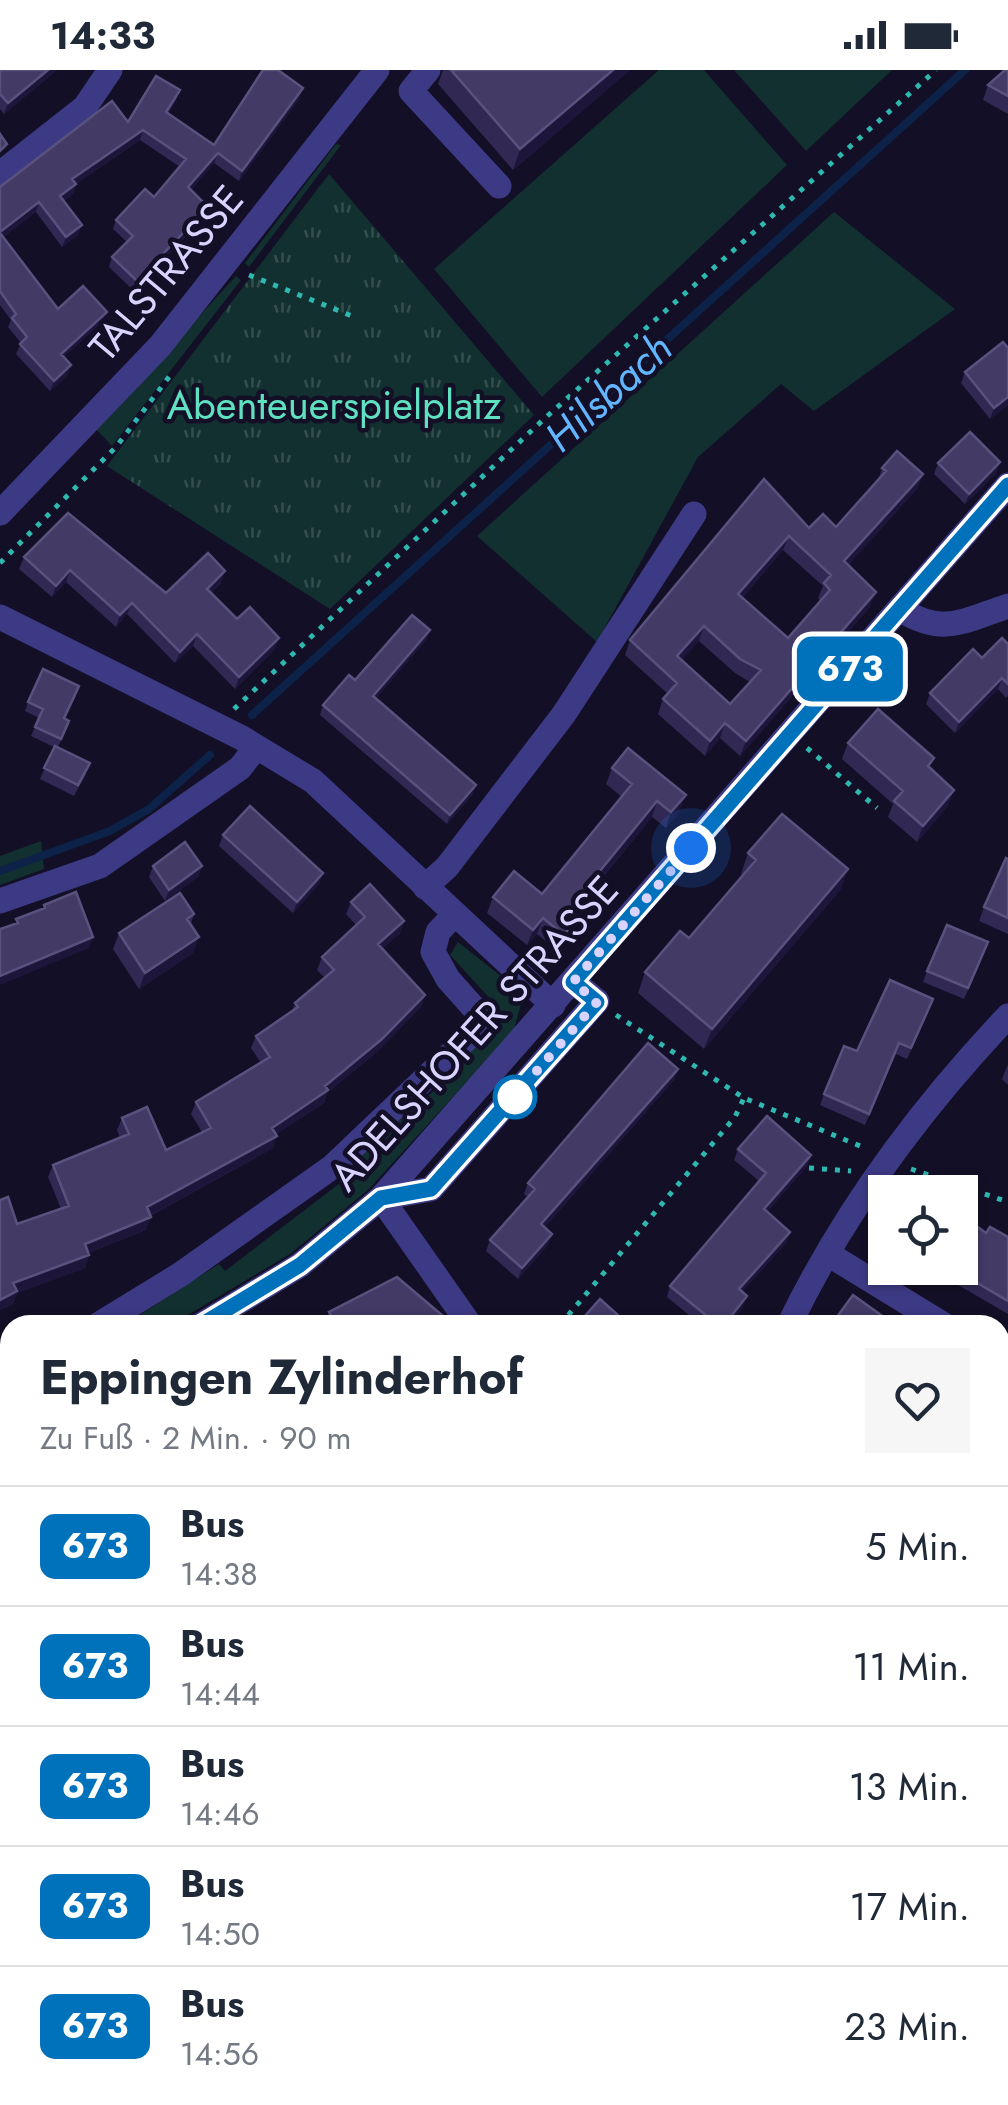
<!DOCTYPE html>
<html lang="de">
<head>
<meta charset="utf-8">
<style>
  :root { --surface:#fff; --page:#f6f6f7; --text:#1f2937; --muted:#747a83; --line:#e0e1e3 }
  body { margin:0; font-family:Jost,sans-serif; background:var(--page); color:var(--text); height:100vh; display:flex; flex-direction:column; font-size:38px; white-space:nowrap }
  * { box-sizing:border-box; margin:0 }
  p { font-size:32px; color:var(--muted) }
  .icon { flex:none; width:55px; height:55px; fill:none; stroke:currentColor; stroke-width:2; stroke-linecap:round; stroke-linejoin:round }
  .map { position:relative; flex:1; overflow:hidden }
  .panel { position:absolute; left:0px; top:1245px; width:1010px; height:790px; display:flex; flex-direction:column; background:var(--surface); border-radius:30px 30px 0 0; box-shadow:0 2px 8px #0004 }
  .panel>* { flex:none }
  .badge { padding:0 20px; border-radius:15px; font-size:35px; line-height:65px }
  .fabs { position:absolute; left:868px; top:1105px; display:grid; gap:20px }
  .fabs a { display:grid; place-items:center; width:110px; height:110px; border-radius:0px; background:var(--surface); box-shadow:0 2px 8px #0004; font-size:50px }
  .you { position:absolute; width:50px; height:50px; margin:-25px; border:8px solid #fff; border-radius:50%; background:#1a73e8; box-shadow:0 0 0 15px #1a73e833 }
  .map>.badge { position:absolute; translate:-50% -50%; box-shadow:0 0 0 5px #fff }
  .round { display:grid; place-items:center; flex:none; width:105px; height:105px; border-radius:0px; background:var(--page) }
  .head { display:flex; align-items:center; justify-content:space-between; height:170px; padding:0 40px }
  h1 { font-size:48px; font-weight:700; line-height:75px }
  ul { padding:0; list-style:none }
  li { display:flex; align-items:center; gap:30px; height:120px; padding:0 40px; border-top:2px solid var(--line) }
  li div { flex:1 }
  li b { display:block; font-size:38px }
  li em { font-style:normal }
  li .badge { min-width:110px; font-weight:700; text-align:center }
  .status { display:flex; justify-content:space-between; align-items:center; height:70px; padding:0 50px; background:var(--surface); direction:ltr }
  .status svg { height:28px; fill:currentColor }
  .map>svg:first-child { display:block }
  .grass { fill:#12302f }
  .park { fill:url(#park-tufts) }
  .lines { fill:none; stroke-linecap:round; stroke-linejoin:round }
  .stream { stroke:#0c2248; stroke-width:8 }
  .path { stroke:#2fb8b0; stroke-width:5; stroke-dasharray:5 8; stroke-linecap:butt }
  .minor { stroke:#3d3a85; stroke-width:25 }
  .wall { fill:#312854; fill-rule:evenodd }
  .shaded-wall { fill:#1d163a }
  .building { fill:#433a66; stroke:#5a527e; stroke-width:2.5; fill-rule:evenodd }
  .line-casing { stroke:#fff; stroke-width:22 }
  .line { stroke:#0072bc; stroke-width:15 }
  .walk { stroke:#d9d4ff; stroke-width:10; stroke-dasharray:0 18 }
  .stop-dot { fill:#fff; stroke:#0072bc; stroke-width:5 }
  .labels { text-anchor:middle; stroke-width:9; stroke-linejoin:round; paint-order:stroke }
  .street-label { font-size:40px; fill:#d9d4ff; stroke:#130f26 }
  .park-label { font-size:40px; fill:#5fe0c0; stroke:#130f26 }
  .water-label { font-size:42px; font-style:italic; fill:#62b6ff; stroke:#130f26 }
</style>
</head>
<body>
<div class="status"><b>14:33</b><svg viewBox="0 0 49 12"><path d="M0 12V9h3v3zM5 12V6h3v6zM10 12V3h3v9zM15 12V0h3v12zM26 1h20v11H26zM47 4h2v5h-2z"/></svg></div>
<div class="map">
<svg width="1008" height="2035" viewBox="0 0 1008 2035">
  <defs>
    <pattern id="park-tufts" width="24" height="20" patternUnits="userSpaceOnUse" patternTransform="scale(2.5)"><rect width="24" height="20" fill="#12302f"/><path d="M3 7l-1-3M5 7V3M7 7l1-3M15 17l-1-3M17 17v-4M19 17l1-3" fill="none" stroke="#344d4e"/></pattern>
  </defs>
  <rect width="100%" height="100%" fill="#130f26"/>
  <!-- grass -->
  <path class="grass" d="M659,0h45l83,95 -245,232 -108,-128z
    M734,0h158l-86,81z
    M336,74l5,1 -92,122 -4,-4z
    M834,142l121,97 -141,102 -33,-27 -83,73 -101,185 -120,-106z
    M236,206l5,4 -129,166 -16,-17z
    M41,771l3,28 -44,16v-29z
    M458,872l53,42 10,20 -7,26 -146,160 -78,64 -119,71h-47l95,-61 6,7 136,-104 -5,-10 81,-69 52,-56 6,-28 -45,-49z
    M0,1526l10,10v305l-10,-9z"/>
  <!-- park -->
  <path class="park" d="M329,104l205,241 -204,194 -223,-143z"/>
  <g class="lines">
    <!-- stream -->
    <path class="stream" d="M252,645l713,-645
      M0,801l110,-40 39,-22 61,-54"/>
    <!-- path -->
    <path class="path" d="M249,205l103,41
      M0,493l116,-116 56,-74
      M234,639l310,-290 392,-349
      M807,678l70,60
      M616,945l128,83 121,50
      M809,1098l42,3
      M911,1099l97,33
      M560,1255l175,-208 9,-19"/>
    <!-- minor -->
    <path class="minor" d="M428,0l-17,21 88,95
      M0,104l85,-67 25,-37
      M0,443l160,-167 217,-276
      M901,540c43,26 62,11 107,-4
      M0,547l242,121 71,43 240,224
      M425,817l22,-20 117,-153 130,-200
      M0,831l100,-35 140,-98 16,-21
      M381,1128l50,-9 166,-188 -24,-20
      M381,1128l89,127
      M828,1184l116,71
      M98,1255l83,-51 151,-107 143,-136 6,-15 -33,-37 -15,-27 5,-20 16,-17
      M201,1255l99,-60 81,-67 627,-713
      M789,1255c55,-114 133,-218 219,-309
      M1000,1285l8,4
      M0,1306l10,-5
      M0,1367l10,-5
      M1000,1615l8,4
      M0,1977l10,8 -10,12
      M1000,2001l8,5
      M254,2025l11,10
      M683,2025l17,10"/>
  </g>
  <!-- wall -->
  <path class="wall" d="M0,0h57l-53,44 -4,-5z
    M443,0h187l-117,100 -75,-86z
    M1008,0v44l-25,-14 5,-15z
    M180,20l-4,10 -8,13 46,32 86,-47 -61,83 -25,-18 -23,27 14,26 -71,75 -25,-24 3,-10 15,-15 -14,-13 3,-9 38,-23 26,-30 -40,-27 -64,44 -3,10 -9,7 14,34 -16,12 -26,-35 -33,25 55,72 45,12 -39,36 4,18 -18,16 -34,-37 5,-11 -13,-16 3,-7 -11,-15v-118l128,-65z
    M965,302l43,33 -18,14 -29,-36z
    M1000,392l-4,11 -31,31 -31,-30 4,-11z
    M882,398l41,6 -6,15 -69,76 22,42 -130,149 -20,-18 -15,18 -47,-42 5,-15 5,-5 -43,-39 5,-15 134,-161 45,49 27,-1 42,-46zM783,480l40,36 -5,12 3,3 -33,37 -46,-40zM699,571l36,32 15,9 -20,22 -49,-44z
    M24,487l142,36 55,-10 -10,10 26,26 42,19 -4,11 -40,40 -42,-43 -18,17 -48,-49 -11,13 -50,-45 -14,15 -33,-28z
    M426,570l-50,58 100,87 -4,10 -25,29 -127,-109 3,-10 32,-25z
    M1008,574v52l-2,2 -8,-9 -43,44 -29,-29 4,-11 52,-35z
    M76,626l-11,23 1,11 -8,17 28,27 -12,22 -34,-17 14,-32 -23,-11 8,-18 -14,-7 3,-9z
    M848,673l83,26 17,37 -31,36 -29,-25 5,-13 -51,-45z
    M612,698l68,43 -14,17 -14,-11 -78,95 -1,20 -15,19 -21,-17 -10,11 -40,-32 6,-16 49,-3 80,-97 -16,-13z
    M223,765l100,38 -4,11 -26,29 -74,-67z
    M748,783l100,16 -8,21 -136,159 -66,-56 7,-21 44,-34 53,-63 -1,-1z
    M1008,789v75l-29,-13 5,-14z
    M153,796h49l-4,11 -33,24 -16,-24z
    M351,832l53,19 -4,12 -18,16 43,46 -4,12 -44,45 -50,41 -3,10 -48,31 -3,14 -123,68 -4,14 -58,23 1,2 -4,13 -68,25 -4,11 -13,6v-110l17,24 44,-15 -13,-32 5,-12 67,-27 -3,-8 5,-12 44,32 36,-18 -11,-18 5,-12 65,-39 -10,-15 5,-12 36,-25 3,-8 30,-25 -8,-8 5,-13 34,-32 -10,-11z
    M194,844l-3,10 8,13 -6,16 -54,36 -26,-40 6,-16z
    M984,883l-20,46 -41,-17 4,-11z
    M929,940l-22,49 -11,-5 -31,71 -45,-20 4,-11 33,-43z
    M1008,994v21l-6,-6z
    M678,999l-4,11 -129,147 3,18 -30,34 -32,-28 4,-11 38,-43 -4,-3 4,-11z
    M738,1079l73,6 -4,11 -40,46 23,20 -4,11 -44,49 1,15 -14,18h-28l-34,-28 3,-11 89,-105 -25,-21z
    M960,1144l26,19 22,4v77l-50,-29 13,-27 -11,-6z
    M329,1242l114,4 -3,9h-116z
    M1000,1478l8,4v63l-8,-5z
    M10,1512v16l-5,-4z
    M0,1819l10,9v108l-10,-9z
    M1008,1877v42l-4,-2 2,-4 -6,-4v-19z
    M94,2025h137l12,10h-137z
    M315,2025h119l8,7 89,-6 -3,9h-202z
    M775,2025h65l-7,10h-42z"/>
  <!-- shaded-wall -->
  <path class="shaded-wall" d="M48,0h9l-53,44 4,-11z
    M613,0h17l-117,100 7,-21z
    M303,18l-3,10 -61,83 3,-10z
    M143,60l-3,10 -71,49 3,-10z
    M218,83l-4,10 -29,34 3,-10z
    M76,114l-3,10 -16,12 3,-10z
    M39,132l-3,10 -36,27v-7z
    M208,137l-3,9 -71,75 3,-10z
    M82,155l-4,10 -16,12 4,-10z
    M107,242l-4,9 -46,43 4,-10z
    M71,295l-3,10 -18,16 4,-10z
    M1008,327v8l-18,14 4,-11z
    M1000,392l-4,11 -31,31 4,-10z
    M923,404l-6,15 -78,87 5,-15z
    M789,466l-6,14 -51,59 6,-15z
    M70,500l-4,12 -14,15 4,-11z
    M225,501l-4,12 -18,18 4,-12z
    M876,522l-6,15 -130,149 6,-15z
    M132,533l-5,11 -11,13 4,-12z
    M704,556l-5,15 -27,30 5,-15z
    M430,560l-4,10 -57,66 4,-10z
    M197,564l-4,12 -18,17 5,-11z
    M279,568l-4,11 -40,40 4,-12z
    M1002,608l-4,11 -43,44 4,-11z
    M725,653l-5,15 -15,18 5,-15z
    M476,715l-4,10 -25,29 3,-9z
    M954,720l-6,16 -31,36 6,-16z
    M686,725l-6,16 -14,17 5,-16z
    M657,731l-5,16 -89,107 6,-15z
    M202,796l-4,11 -33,24 4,-11z
    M848,799l-8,21 -136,159 8,-20z
    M323,803l-4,11 -26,29 4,-11z
    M579,847l-6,15 -15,19 6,-16z
    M543,848l-6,16 -10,11 6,-15z
    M404,851l-4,12 -26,24 4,-13z
    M93,867l-4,11 -89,37v-9z
    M199,867l-6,16 -54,36 6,-16z
    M425,925l-4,12 -44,45 -50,41 -3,10 -56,37 4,-12 53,-42z
    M678,999l-4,11 -136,155 3,-11z
    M277,1066l-4,12 -131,72 5,-13z
    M811,1085l-4,11 -47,54 4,-11z
    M151,1147l-5,13 -66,26 5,-12z
    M790,1162l-4,11 -51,57 4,-11z
    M552,1164l-4,11 -30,34 4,-11z
    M89,1185l-4,13 -68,25 -4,11 -13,6v-10l13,-17z
    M747,1226l-4,11 -14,18h-5z
    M655,2025h3l-5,10h-5z
    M836,2025h4l-7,10h-4z"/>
  <!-- building -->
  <path class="building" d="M0,0h48l-40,33 -8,-9z
    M263,0h15l25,18 -61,83 -24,-18 -30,34 20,20 -71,74 -25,-24 21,-21 -17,-16 29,-31 9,8 32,-38 -43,-29 -71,49 4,5 -16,12 22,29 -16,12 -27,-35 -39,30v-45l112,-86 16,21 28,-46 24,14 -14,22 48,33z
    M451,0h162l-93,79z
    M1005,0h3v26l-20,-11z
    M0,64l7,10 -7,7z
    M0,163l58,76 25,-23 24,26 -46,42 10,11 -17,16 -34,-37 7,-7 -15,-19 4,-4 -16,-23z
    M1003,272l5,6v49l-14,11 -29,-36z
    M970,362l30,30 -31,32 -31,-31z
    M897,381l26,23 -79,87 32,31 -130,149 -21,-18 -15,18 -47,-42 14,-16 -47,-43 134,-161 45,49 14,-14 13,13 50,-56 -4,-3zM789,466l42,39 -7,8 6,7 -42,48 -50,-44zM704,556l36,33 21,11 -31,34 -53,-48z
    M68,443l98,80 42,-40 17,18 -18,18 30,30 13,-12 29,31 -40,39 -42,-43 -17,18 -48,-49 -12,12 -50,-45 -14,16 -32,-29z
    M412,545l18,15 -57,66 103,89 -26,30 -127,-110 26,-30 6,5z
    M1002,568l6,6v40l-6,-6 -43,44 -29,-29 43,-44 9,9z
    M43,599l36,17 -15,32 5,3 -8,18 -26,-12 8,-18 -15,-7z
    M878,639l56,49 -6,8 26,24 -31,36 -29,-25 9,-10 -55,-48z
    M55,676l35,17 -12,22 -34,-17z
    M628,678l58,47 -15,17 -14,-11 -88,108 10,8 -15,18 -21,-17 -10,12 -40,-33 21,-26 28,23 90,-110 -20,-16z
    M250,736l73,67 -26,29 -74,-67z
    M782,744l66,55 -136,160 -67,-57 35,-41 9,7 67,-78 -8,-7z
    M185,772l17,24 -33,24 -16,-24z
    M1006,788l2,1v59l-24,-11z
    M370,814l34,37 -26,23 47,51 -43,44 -57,47 3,4 -56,38 5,8 -130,71 4,10 -66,27 4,11 -76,28 4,8 -17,9v-100l8,-3 9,27 52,-18 -16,-41 76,-31 -7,-16 25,-11 19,43 45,-22 -15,-26 74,-45 -14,-21 42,-29 -3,-4 39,-33 -12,-13 43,-40 -14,-15z
    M76,822l17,45 -93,39v-47l18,-6 -2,-4 29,-11 -1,-3z
    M180,823l14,21 -7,5 12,18 -54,36 -26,-40z
    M947,855l41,17 -20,46 -41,-17z
    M890,910l43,19 -22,49 -12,-5 -30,71 -45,-20 20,-48 13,5z
    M648,973l30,26 -137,155 11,10 -30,34 -32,-28 45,-51 -7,-6z
    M767,1046l44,39 -47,54 26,23 -51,57 8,7 -23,29h-6l-48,-39 96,-113 -28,-24z
    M960,1144l26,19 4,-6 18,10v64l-46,-27 14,-26 -16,-10z
    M397,1207l46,39 -7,9h-99l-8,-13z
    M853,1225l42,30h-64z
    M600,1229l29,26h-52z
    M1000,1478l8,4v50l-8,-5z
    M1000,1657l8,4v33l-7,12h-1z
    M0,1819l10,9v83l-10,-8z
    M1008,1877v18l-8,-5z
    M10,2024l50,1 10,8 -2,2h-67z
    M126,2025h105l12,10h-106z
    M352,2025h82l8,7 5,-7 84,1 -5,9h-162z
    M586,2025h69l-7,10h-68z
    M806,2025h30l-7,10h-7z
    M909,2025l16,10h-22z"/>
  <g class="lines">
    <defs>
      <path id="line" d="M201,1255l99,-60 81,-67 50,-9 166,-187 -24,-20 435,-497"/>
    </defs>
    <!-- line casing -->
    <use href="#line" class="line-casing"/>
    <!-- line -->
    <use href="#line" class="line"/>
    <!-- walk -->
    <path class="walk" d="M515,1027l-7,7 89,-102 -24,-20 118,-134"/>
  </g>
  <!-- markers -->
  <circle class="stop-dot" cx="515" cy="1027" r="20"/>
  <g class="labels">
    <!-- street labels -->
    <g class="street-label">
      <text transform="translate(166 203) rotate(-50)" y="14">TALSTRASSE</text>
      <text transform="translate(474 963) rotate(-48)" y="14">ADELSHOFER STRASSE</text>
    </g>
    <!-- park labels -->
    <g class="park-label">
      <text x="334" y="349">Abenteuerspielplatz</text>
    </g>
    <!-- water labels -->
    <g class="water-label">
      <text transform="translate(608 322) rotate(-42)" y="15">Hilsbach</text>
    </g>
  </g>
</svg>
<div class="fabs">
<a><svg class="icon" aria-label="locate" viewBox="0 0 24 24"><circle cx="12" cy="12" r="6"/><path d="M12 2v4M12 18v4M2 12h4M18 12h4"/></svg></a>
</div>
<div class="you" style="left:691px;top:778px"></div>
<b class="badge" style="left:850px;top:599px;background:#0072bc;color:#fff">673</b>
<section class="panel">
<div class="head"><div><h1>Eppingen Zylinderhof</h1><p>Zu Fuß · 2 Min. · 90 m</p></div><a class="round"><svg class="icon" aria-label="heart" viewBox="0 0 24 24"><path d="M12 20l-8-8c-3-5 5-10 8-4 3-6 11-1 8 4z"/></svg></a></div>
<ul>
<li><span class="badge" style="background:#0072bc;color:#fff">673</span><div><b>Bus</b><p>14:38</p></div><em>5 Min.</em></li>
<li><span class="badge" style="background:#0072bc;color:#fff">673</span><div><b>Bus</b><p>14:44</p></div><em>11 Min.</em></li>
<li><span class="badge" style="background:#0072bc;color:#fff">673</span><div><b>Bus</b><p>14:46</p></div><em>13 Min.</em></li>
<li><span class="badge" style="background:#0072bc;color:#fff">673</span><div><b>Bus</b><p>14:50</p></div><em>17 Min.</em></li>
<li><span class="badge" style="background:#0072bc;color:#fff">673</span><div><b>Bus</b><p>14:56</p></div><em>23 Min.</em></li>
</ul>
</section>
</div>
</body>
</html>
